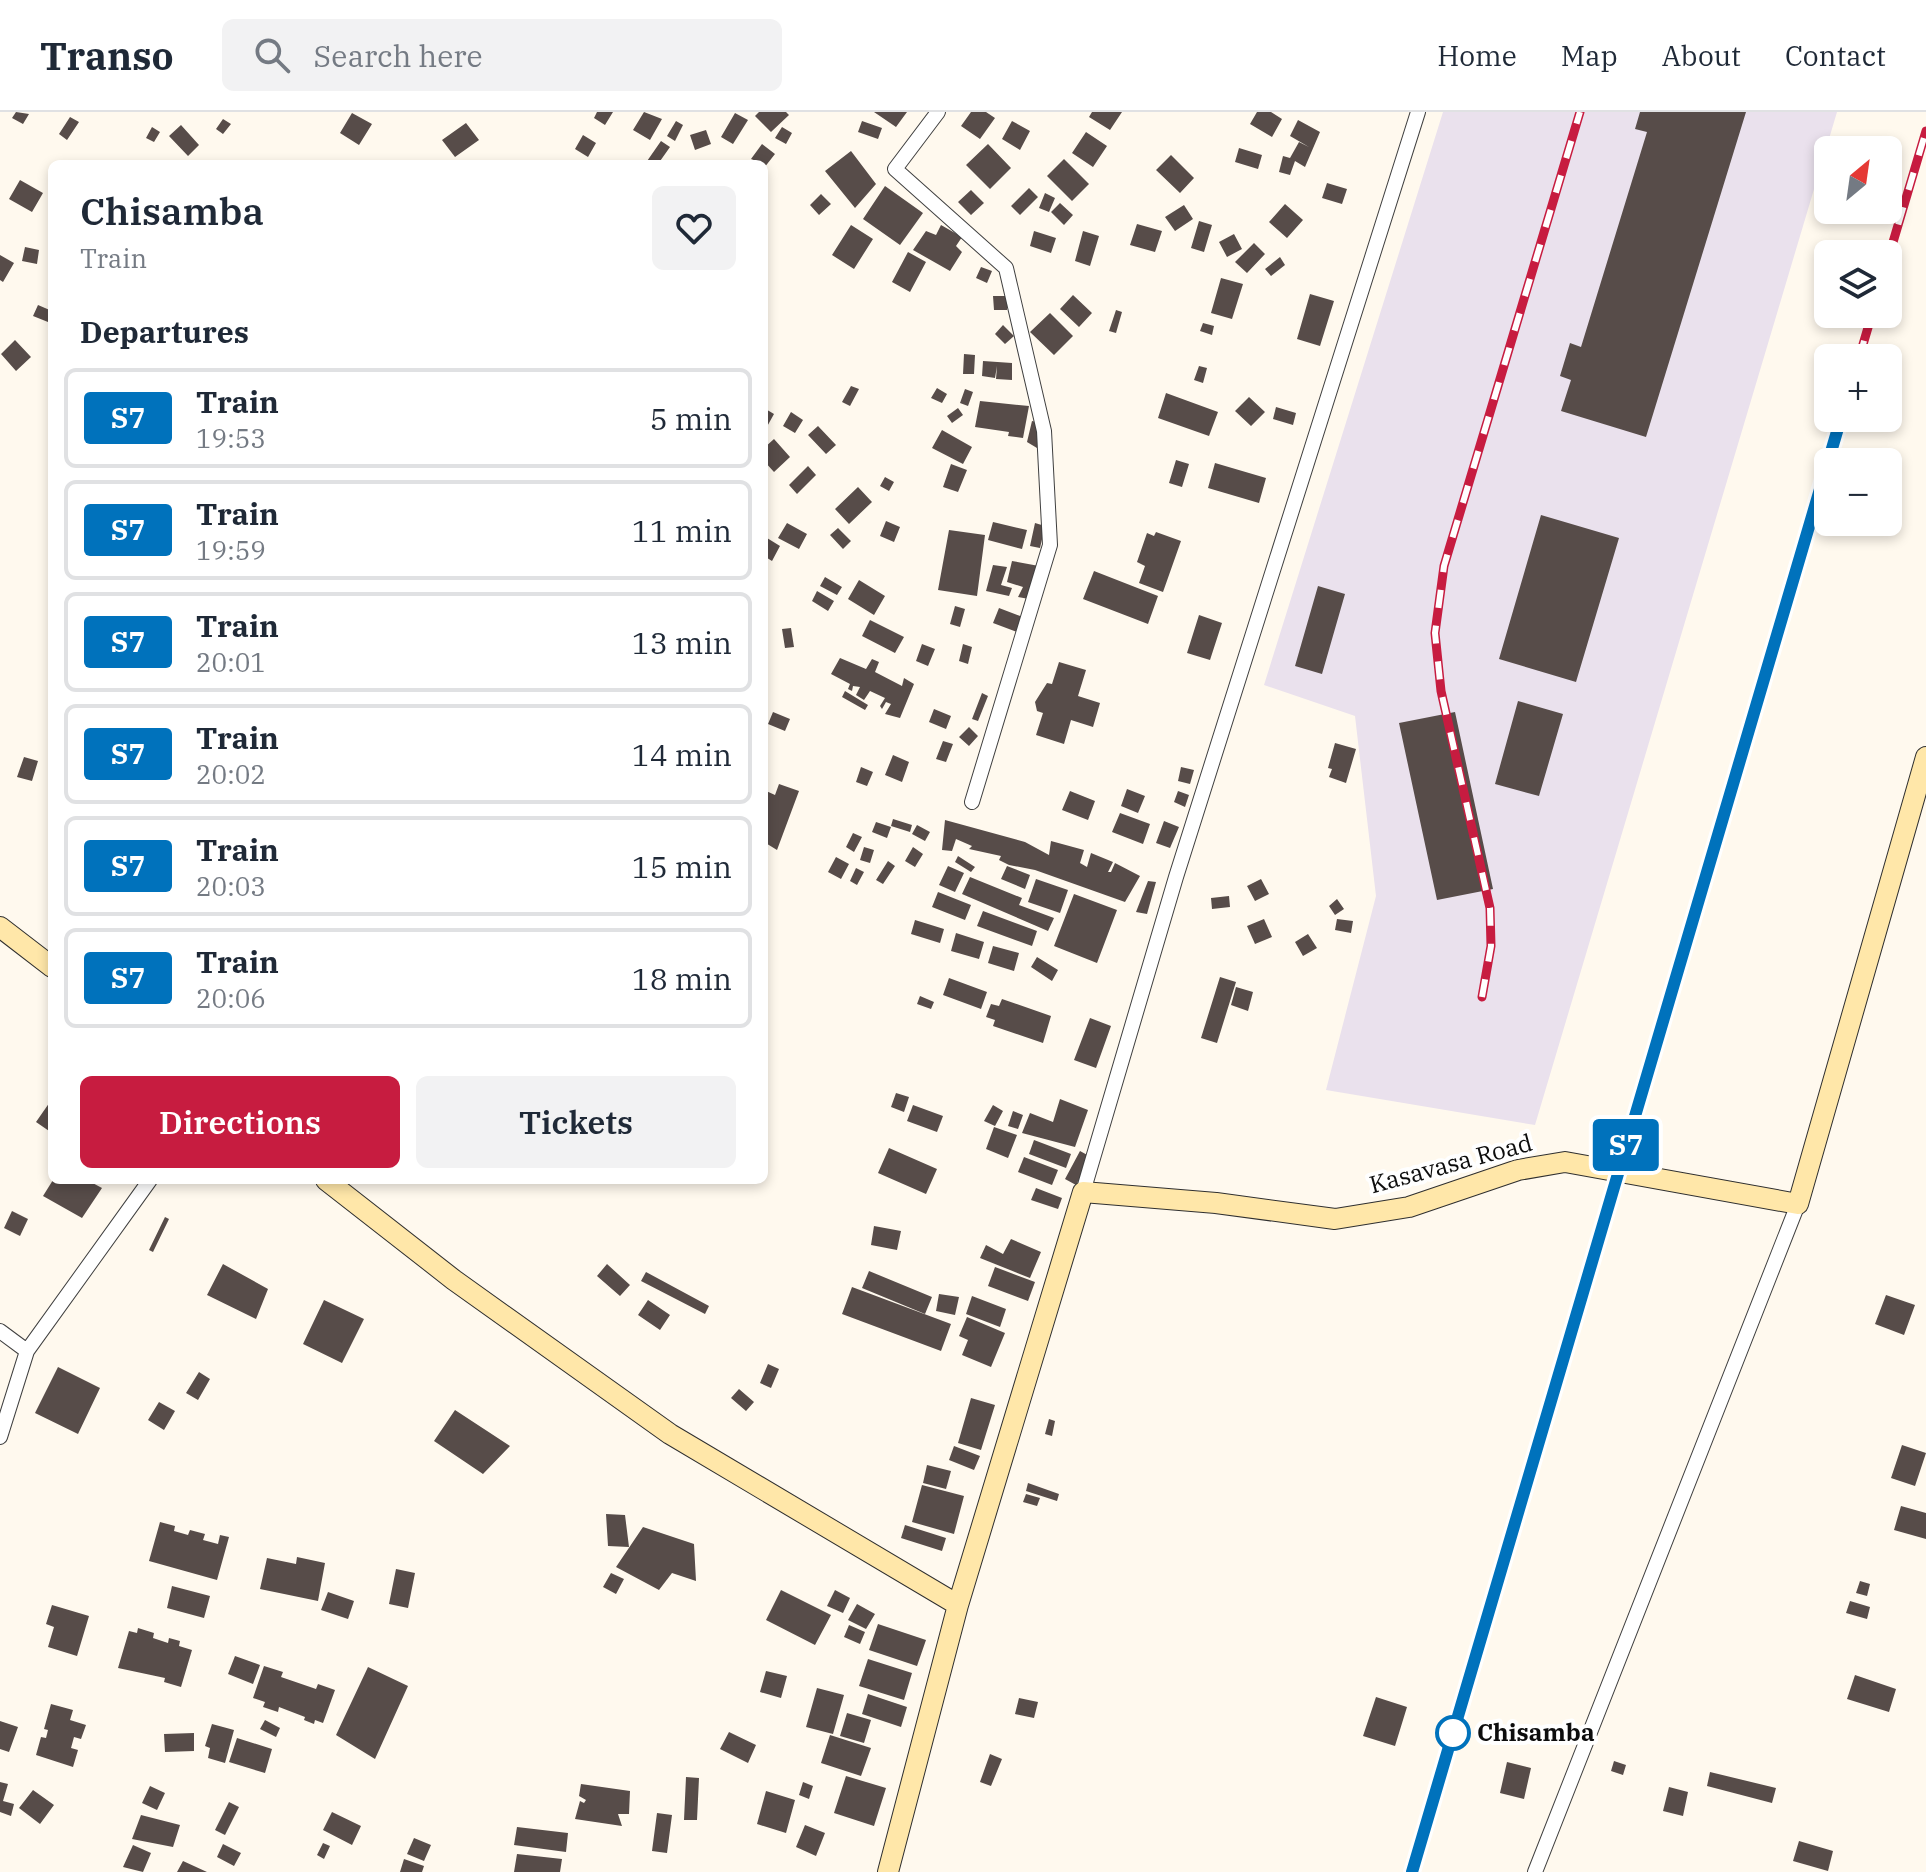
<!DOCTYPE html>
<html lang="en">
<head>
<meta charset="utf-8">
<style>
  :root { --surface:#fff; --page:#f2f2f3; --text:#1f2937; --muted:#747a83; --line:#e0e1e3; --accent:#c71c40 }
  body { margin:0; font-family:"IBM Plex Serif",serif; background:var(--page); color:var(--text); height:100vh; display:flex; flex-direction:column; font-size:30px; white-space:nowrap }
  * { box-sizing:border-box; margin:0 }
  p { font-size:26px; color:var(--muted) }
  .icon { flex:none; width:44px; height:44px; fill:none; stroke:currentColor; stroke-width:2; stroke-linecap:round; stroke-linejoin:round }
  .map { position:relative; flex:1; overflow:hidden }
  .panel { position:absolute; left:48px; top:48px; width:720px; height:1024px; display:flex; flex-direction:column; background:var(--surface); border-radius:12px; box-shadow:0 4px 12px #0003 }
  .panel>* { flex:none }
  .badge { padding:0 16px; border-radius:6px; font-size:28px; line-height:52px }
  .needle { width:52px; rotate:29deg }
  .tools { position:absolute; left:1814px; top:24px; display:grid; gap:16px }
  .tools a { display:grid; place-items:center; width:88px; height:88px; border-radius:12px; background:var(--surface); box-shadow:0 4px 12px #0003; font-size:40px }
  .map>.badge { position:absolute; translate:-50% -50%; box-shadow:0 0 0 4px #fff }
  h2 { padding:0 32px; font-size:30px; line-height:72px }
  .round { display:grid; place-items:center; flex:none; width:84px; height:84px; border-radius:12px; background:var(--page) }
  .summary { display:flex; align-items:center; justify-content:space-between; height:136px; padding:0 32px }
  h1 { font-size:38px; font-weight:600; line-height:60px }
  .button { display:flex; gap:16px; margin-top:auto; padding:16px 32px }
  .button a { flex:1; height:92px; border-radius:12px; background:var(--accent); color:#fff; font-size:32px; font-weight:600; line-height:92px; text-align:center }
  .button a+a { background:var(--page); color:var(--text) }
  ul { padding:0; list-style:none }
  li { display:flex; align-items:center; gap:24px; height:100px; margin:0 16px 12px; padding:0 16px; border:4px solid var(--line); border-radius:12px }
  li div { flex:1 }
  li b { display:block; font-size:30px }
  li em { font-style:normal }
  li .badge { min-width:88px; font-weight:700; text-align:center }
  header { display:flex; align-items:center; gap:48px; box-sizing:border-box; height:112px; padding:0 40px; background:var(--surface); border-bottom:2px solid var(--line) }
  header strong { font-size:38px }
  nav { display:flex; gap:44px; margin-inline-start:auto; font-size:28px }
  .search { width:560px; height:72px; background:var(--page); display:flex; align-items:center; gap:20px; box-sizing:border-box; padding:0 28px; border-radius:12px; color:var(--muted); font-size:30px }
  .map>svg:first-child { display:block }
  .industrial { fill:#eae1ed }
  .building { fill:#574c49 }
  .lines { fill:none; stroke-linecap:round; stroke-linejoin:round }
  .street-casing { stroke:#404040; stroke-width:16 }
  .secondary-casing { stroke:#2f2f2f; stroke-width:22 }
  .street { stroke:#fff; stroke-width:14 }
  .secondary { stroke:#ffe7a9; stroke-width:20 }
  .rail-casing { stroke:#c71c40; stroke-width:9 }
  .rail { stroke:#fff; stroke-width:6; stroke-dasharray:18; stroke-linecap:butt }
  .line-casing { stroke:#fff; stroke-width:18 }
  .line { stroke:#0072bc; stroke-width:12 }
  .stop-dot { fill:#fff; stroke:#0072bc; stroke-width:4 }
  .labels { text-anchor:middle; stroke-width:8; stroke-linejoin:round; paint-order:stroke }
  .street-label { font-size:24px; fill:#0d0d0d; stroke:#fff }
  .stop-label { font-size:24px; font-weight:bold; fill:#0d0d0d; stroke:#fff; text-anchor:start }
</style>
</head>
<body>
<header>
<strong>Transo</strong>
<div class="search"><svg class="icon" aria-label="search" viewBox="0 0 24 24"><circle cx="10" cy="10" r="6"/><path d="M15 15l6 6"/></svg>Search here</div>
<nav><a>Home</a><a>Map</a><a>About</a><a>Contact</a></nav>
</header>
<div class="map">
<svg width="1926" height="1760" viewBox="0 0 1926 1760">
  <rect width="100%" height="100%" fill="#fff9ee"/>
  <!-- industrial -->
  <path class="industrial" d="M1443,0h394l-302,1013 -209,-35 50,-194 -21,-180 -91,-31z"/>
  <!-- building -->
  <path class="building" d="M16,0l13,2 -6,10 -11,-6z
    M597,0h16l-8,13 -11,-7z
    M644,0l18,7 -12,21 -17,-10z
    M759,0h27l3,3 -18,17 -16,-16z
    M874,0h33l-11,15z
    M971,0h15l9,6 -15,21 -19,-13z
    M1092,0h30l-12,18 -21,-13z
    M1257,0h14l11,7 -10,18 -22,-13z
    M1640,0h106l-100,325 -85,-26 10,-31 -11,-4 10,-33 11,4 66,-215 -12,-3z
    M352,1l20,11 -13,21 -19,-12z
    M735,1l13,7 -15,24 -12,-7z
    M70,5l9,5 -12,18 -8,-6z
    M223,7l8,5 -8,10 -7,-5z
    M1298,8l22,12 -15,35 -10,-6 -5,14 -11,-3 4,-16 7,2 9,-16 10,5 -19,-11z
    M676,9l7,4 -8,16 -8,-5z
    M862,9l20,7 -4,11 -20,-7z
    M1012,9l18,10 -10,19 -18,-11z
    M466,11l13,17 -24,17 -13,-17z
    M181,13l18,20 -11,11 -19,-20z
    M152,15l8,5 -6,10 -8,-4z
    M782,15l10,6 -6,11 -11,-6z
    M706,18l5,14 -16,6 -5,-15z
    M1086,20l21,14 -14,21 -21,-14z
    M583,23l13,8 -8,14 -13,-8z
    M661,29l9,6 -12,17h-13z
    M762,32l13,10 -11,14v-4l-13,-5z
    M988,32l23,24 -21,21 -24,-24z
    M1239,36l23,7 -4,14 -23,-7z
    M851,39l25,33 -21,24 -30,-37z
    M1171,43l23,23 -14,15 -24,-23z
    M1064,47l25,25 -17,17 -25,-25z
    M20,68l23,13 -11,19 -23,-13z
    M1327,71l20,6 -5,15 -20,-6z
    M885,74l38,27 -23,32 -37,-26z
    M1029,76l9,9 -18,18 -9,-9z
    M971,78l13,13 -13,12 -13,-13z
    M1045,81l10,5 -6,14 -10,-4z
    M821,82l10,10 -12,11 -9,-10z
    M1060,91l13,12 -9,10 -13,-13z
    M1285,92l18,16 -16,18 -18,-16z
    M1184,93l9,14 -18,12 -10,-14z
    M1199,109l13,4 -8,27 -13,-4z
    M1137,112l25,7 -7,21 -25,-7z
    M851,113l22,14 -19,30 -22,-14z
    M941,113l21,12 -6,9 6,6 -12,19 -37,-21 13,-19 10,4z
    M1034,119l22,7 -5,15 -21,-7z
    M1083,119l16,5 -9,30 -15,-5z
    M1234,122l8,15 -15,8 -8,-15z
    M1254,131l11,11 -18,19 -12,-11z
    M25,135l14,3 -2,14 -15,-3z
    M908,140l18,10 -16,30 -18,-10z
    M0,143l14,8 -11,19 -3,-2z
    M1280,145l5,8 -14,11 -6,-7z
    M981,155l11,4 -5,12 -11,-5z
    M1221,166l22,6 -11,35 -21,-6z
    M1310,182l24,7 -14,45 -23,-7z
    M1073,183l19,18 -13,14 -19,-18z
    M993,184h14v14h-13z
    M38,193l14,6 -4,11 -15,-6z
    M1116,198l6,2 -6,21 -7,-2z
    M1050,201l23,23 -19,19 -24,-23z
    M1203,211l11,3 -2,9 -12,-4z
    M1003,213l11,11 -9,8 -10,-10z
    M15,228l16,17 -15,14 -15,-17z
    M964,242l11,1 -1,19h-11z
    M983,249l29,2v17l-16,-1 1,-13 -2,12 -13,-2z
    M1199,254l8,2 -4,15 -9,-3z
    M851,274l8,3 -9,17 -8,-4z
    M937,276l10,6 -5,9 -11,-5z
    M965,277l8,3 -5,14 -8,-3z
    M1166,281l52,19 -9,24 -51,-18z
    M1249,285l16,15 -14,14 -16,-15z
    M980,289l49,5 -6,32 -15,-2 1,-4 -34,-5z
    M1276,295l20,6 -3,12 -20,-6z
    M764,296l10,6 -10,18z
    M958,296l5,7 -11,8 -5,-7z
    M791,300l12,8 -8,13 -12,-7z
    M1032,309l9,2 1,12 -5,13 -10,-6z
    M818,314l18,19 -10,9 -18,-19z
    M942,318l30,17 -9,17 -31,-16z
    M774,327l16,18 -16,15 -10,-11v-13z
    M1176,348l13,4 -7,23 -13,-4z
    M1215,351l51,15 -7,25 -51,-15z
    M951,352l16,6 -9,22 -15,-5z
    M808,354l8,9 -19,19 -8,-9z
    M885,365l9,5 -5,9 -9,-5z
    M858,375l14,15 -23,22 -14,-15z
    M1541,403l78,23 -43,144 -77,-23z
    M886,409l14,6 -6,15 -14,-6z
    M993,410l34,8 -5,19 -34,-9z
    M787,411l20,11 -8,15 -21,-11z
    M1035,411l10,3 -5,22 -10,-2z
    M838,416l13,13 -8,8 -13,-14z
    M949,418l36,5 -8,61 -39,-6z
    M1156,420l25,9 -18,51 -24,-9 6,-17 -8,-4 10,-29 7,3z
    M767,426l13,8 -8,15 -8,-5z
    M1012,449l27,5 -10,33 -11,-2 5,-10 -16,-5z
    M993,453l14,2 -6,18 11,3 -3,8 -23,-5z
    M1094,459l64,25 -10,28 -65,-25z
    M825,465l17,10 -5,8 -17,-9z
    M859,468l26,16 -11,19 -26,-16z
    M1318,474l27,8 -23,80 -27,-8z
    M817,479l17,10 -6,10 -16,-10z
    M955,494l10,3 -5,18 -10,-3z
    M999,496l24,9 -6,15 -24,-9z
    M1199,503l23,8 -12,37 -23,-7z
    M870,508l34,17 -9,16 -33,-17z
    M791,516l3,19 -9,1 -3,-19z
    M922,532l13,5 -7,17 -12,-5z
    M963,532l9,3 -4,17 -9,-3z
    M840,546l26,11 6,-10 7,3 -4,10 27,14 2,-8 10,6 -14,34 -15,-4 6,-10 -5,-2 -4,7 -2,-3 5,-8 -15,-7 -6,9 -8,-5 4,-8 -7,-1 -1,5 -4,-2 2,-5 -19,-10z
    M1059,550l27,8 -8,26 22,7 -7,24 -22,-7 -7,24 -28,-9 7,-22 -6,-2 -2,-9 12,-19 5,1z
    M845,579l23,14 -3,5 -23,-13z
    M982,581l6,3 -10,25 -6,-2z
    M1518,589l45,13 -24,82 -44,-12z
    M934,597l17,7 -5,13 -17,-7z
    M773,600l17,7 -5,12 -17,-7z
    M1455,600l38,177 -56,11 -38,-177z
    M969,615l9,9 -9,10 -10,-9z
    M943,629l10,3 -7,18 -10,-3z
    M1335,631l21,6 -10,34 -17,-6 3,-8 -4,-1z
    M893,643l16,7 -7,20 -17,-7z
    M24,645l14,4 -6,20 -15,-4z
    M861,655l12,5 -6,14 -11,-4z
    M1181,655l13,3 -4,14 -12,-3z
    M779,672l20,7 -22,59 -13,-8v-52l11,5z
    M1127,677l18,7 -7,17 -17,-7z
    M1070,679l25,10 -7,19 -26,-10z
    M1178,679l11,4 -4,12 -11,-5z
    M1120,701l30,11 -7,20 -31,-12z
    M893,707l19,6 -2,7 -19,-6z
    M945,708l80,22 24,13 2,-14 33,9 -4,13 7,4 4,-14 22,9 -5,10h3l4,-9 25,13 -15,26 -90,-32 -26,-5 -10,-5 2,-4 -32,-7 3,-3 -16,-7 -4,12 -10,-1z
    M1164,709l15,6 -9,21 -14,-5z
    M876,710l15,5 -4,11 -15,-6z
    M917,713l13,7 -5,9 -13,-7z
    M853,721l9,4 -8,15 -8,-5z
    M864,735l10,3 -4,13 -10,-3z
    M913,735l10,7 -8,13 -10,-6z
    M958,744l17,11 -4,5 -16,-10z
    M836,745l13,7 -8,15 -13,-7z
    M888,749l7,5 -12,18 -7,-4z
    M948,754l16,7 -9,19 -16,-7z
    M1007,754l23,9 -5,14 -24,-10z
    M856,756l8,4 -7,13 -7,-4z
    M970,765l52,21 -3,7 35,13 -6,13 -86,-37z
    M1036,767l32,11 -8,23 -32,-11z
    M1261,767l8,15 -14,7 -8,-15z
    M1148,769l8,1 -9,32 -11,-2z
    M938,780l33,13 -6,15 -33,-13z
    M1074,782l43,16 -20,53 -43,-17z
    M1229,784l1,11 -18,2 -1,-11z
    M1337,787l7,10 -9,6 -6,-9z
    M983,799l54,20 -5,15 -55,-20z
    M1264,807l8,18 -17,7 -8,-18z
    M1337,807l16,2 -2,12 -16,-3z
    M915,808l29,9 -4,14 -29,-9z
    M956,821l28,9 -5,17 -28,-8z
    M1308,822l9,14 -14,8 -8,-14z
    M993,834l26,7 -5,18 -26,-8z
    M1037,845l21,13 -6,11 -21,-14z
    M1220,865l16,5 -19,61 -16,-5z
    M949,866l38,14 -6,17 -38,-14z
    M1236,875l17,5 -5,19 -17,-6z
    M920,884l14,6 -3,7 -14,-5z
    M1002,887l49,17 -8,27 -50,-17 2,-6 -9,-3 5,-13 8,2z
    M1090,906l21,8 -15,42 -22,-8z
    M896,981l13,4 -5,15 -13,-5z
    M52,987v34l-16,-11z
    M1060,987l28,11 -13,37 -53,-14 8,-20 23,9z
    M913,993l30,11 -6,16 -30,-11z
    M993,993l10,6 -8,15 -11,-5z
    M1013,999l10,4 -5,14 -10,-3z
    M994,1015l23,8 -9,23 -22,-9z
    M1034,1028l37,14 -5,14 -37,-14z
    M889,1036l48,21 -11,25 -48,-21z
    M1080,1039l11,6 -15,28 -11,-6z
    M1024,1045l34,13 -6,15 -34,-13z
    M53,1068h34l15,8 -20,30 -39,-22z
    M1036,1076l26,10 -4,11 -27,-9z
    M12,1099l16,8 -8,17 -16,-8z
    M165,1105l4,2 -16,33 -4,-2z
    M874,1114l27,5 -4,19 -26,-5z
    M1011,1127l30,13 -11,26 -50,-20 6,-13 17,9z
    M223,1152l45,25 -12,30 -49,-24z
    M607,1152l23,21 -10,11 -23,-20z
    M995,1155l40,15 -7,19 -40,-15z
    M869,1159l63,26 -7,17 -63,-26z
    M646,1160l63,34 -4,8 -64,-33z
    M852,1175l99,37 -10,27 -99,-37z
    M939,1182l20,3 -4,18 -19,-4z
    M1886,1183l29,10 -11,30 -29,-11z
    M972,1184l34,13 -6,18 -34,-13z
    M324,1188l40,19 -22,44 -39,-19z
    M648,1188l22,15 -10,15 -22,-15z
    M967,1205l38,16 -14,34 -29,-12 6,-15 -9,-4z
    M768,1252l11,5 -8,19 -11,-5z
    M58,1255l42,21 -22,46 -43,-21z
    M199,1260l11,7 -12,21 -12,-7z
    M739,1277l15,13 -8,9 -15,-13z
    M971,1286l24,7 -14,45 -23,-7z
    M159,1290l16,9 -11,19 -16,-10z
    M455,1298l55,36 -27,28 -49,-33z
    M1049,1307l6,2 -3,15 -7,-2z
    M1902,1333l24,8 -11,33 -24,-8z
    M954,1334l26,10 -6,14 -25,-10z
    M927,1353l24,6 -5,18 -23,-6z
    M1028,1371l31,11 -2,7 -31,-10z
    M922,1373l42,11 -10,38 -42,-12z
    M1026,1382l14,4 -3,8 -14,-4z
    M1901,1394l25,7v26l-32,-9z
    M606,1402l19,1 4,32 -21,-1z
    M160,1410l15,4 -1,5 14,4 2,-5 15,4 -2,6 15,4 2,-9 9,2 -12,43 -68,-19z
    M905,1413l41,13 -4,13 -41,-13z
    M643,1415l51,17 2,37 -24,-8 -13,17 -43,-23z
    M297,1445l28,6 -7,38 -58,-12 7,-31 29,6z
    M396,1457l19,4 -7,35 -19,-4z
    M611,1461l13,6 -8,15 -13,-7z
    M1860,1469l10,3 -3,12 -11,-3z
    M172,1474l38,10 -6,22 -37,-10z
    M781,1478l50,25 -16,30 -49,-25z
    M835,1478l15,8 -7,15 -16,-7z
    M328,1480l26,9 -6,18 -27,-9z
    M1850,1489l20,6 -3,12 -21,-6z
    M857,1492l18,10 -9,15 -18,-9z
    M52,1493l37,11 -12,40 -29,-9 6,-20 -8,-3z
    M878,1512l48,16 -9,26 -48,-16z
    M849,1513l16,7 -5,12 -16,-7z
    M138,1516l16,5 -1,5 15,5 1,-5 11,3 -1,5 13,4 -11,37 -17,-5 1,-4 -47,-10 11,-37 8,2z
    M235,1544l25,9 -7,19 -25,-10z
    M868,1547l44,14 -8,27 -45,-14z
    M264,1554l19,6 -2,5 35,12 2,-5 17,6 -12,33 -8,-3 -1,4 -10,-4 1,-3 -26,-10 -1,5 -15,-5 2,-5 -12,-4z
    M368,1555l40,19 -33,73 -39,-24z
    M766,1559l21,5 -6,22 -21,-6z
    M1855,1563l41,14 -7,23 -42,-13z
    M817,1576l27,7 -11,39 -27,-7z
    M868,1582l39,13 -6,20 -39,-13z
    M1376,1585l31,10 -12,39 -32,-10z
    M1019,1586l19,4 -4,16 -19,-4z
    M51,1592l22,6 -3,10 16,5 -5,14 -7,-2 -3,11 7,2 -5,17 -37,-12 5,-18 5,1 2,-8 -4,-1z
    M847,1601l24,7 -7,23 -24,-7z
    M265,1608l15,8 -4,9 -16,-8z
    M0,1609l18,6 -9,25 -9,-3z
    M212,1612l22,6 -9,33 -17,-5 2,-10 -5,-2z
    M729,1620l27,13 -8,18 -28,-14z
    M194,1621v18l-29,1 -1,-18z
    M830,1623l41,13 -10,28 -40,-13z
    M237,1626l35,11 -7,24 -36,-11z
    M990,1642l12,5 -11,27 -11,-4z
    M1614,1649l12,4 -3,10 -12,-4z
    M1507,1650l24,6 -7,31 -24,-6z
    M1710,1660l66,16 -4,15 -65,-17z
    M846,1664l40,12 -12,38 -40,-13z
    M686,1665l13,1 -2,42h-13z
    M0,1670l8,2 -5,17 11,3 -3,12 -11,-4z
    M803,1670l10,4 -4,13 -10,-4z
    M581,1672l49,7 -1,23h-11l4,12 -47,-7 5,-18 4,2 2,-3 -7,-4z
    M150,1674l15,7 -8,17 -15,-7z
    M1669,1675l19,5 -5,24 -20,-5z
    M33,1678l21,15 -14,19 -21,-16z
    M766,1679l29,9 -9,33 -29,-9z
    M229,1690l10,5 -14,28 -10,-5z
    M332,1700l29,14 -9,19 -29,-15z
    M657,1701l15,2 -5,38 -15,-2z
    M141,1703l39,10 -7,22 -41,-8z
    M805,1713l20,8 -9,23 -20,-9z
    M517,1715l51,6 -2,19 -52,-7z
    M414,1726l17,7 -7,16 -17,-7z
    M1799,1729l34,10 -5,20 -35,-10z
    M323,1731l7,3 -6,13 -7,-4z
    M223,1732l18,9 -7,13 -17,-9z
    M133,1733l18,8 -8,19 -20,-5z
    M517,1742l45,5 -2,13h-46z
    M404,1747l20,7 -2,6h-22z
    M183,1749l24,11h-30z"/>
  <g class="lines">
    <defs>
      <path id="street" d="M938,0l-43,57 111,99 38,163 6,114 -78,257
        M1083,1080l93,-315 242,-765
        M0,1219l27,20
        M0,1325l27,-86 123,-171
        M1535,1760l263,-668"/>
      <path id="secondary" d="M0,815l52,40
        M326,1068l128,100 216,154 288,171 -70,267
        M958,1493l125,-413 133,11 119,16 74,-12 109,-37 47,-8 233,42 128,-447"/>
    </defs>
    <!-- street casing -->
    <use href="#street" class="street-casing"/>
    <!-- secondary casing -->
    <use href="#secondary" class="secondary-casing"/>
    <!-- street -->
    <use href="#street" class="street"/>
    <!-- secondary -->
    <use href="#secondary" class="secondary"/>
    <defs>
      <path id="rail" d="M1888,147l38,-128
        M1859,246l13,-44
        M1482,885l9,-51 -1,-38 -49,-217 -6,-58 9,-67 136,-454
        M1412,1760l429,-1454"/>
    </defs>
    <!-- rail casing -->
    <use href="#rail" class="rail-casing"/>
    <!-- rail -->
    <use href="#rail" class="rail"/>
  </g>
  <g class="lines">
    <defs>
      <path id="line" d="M1412,1760l429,-1454"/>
    </defs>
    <!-- line casing -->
    <use href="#line" class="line-casing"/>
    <!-- line -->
    <use href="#line" class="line"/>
  </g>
  <!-- markers -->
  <circle class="stop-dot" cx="1453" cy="1621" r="16"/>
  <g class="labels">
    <!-- street labels -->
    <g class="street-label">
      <text transform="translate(1451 1052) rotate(-15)" y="8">Kasavasa Road</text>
    </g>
    <!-- stop labels -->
    <g class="stop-label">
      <text x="1477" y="1629">Chisamba</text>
    </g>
  </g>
</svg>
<div class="tools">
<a><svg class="needle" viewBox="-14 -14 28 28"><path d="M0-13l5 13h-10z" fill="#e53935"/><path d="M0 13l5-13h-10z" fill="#747a83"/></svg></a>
<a><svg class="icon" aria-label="layers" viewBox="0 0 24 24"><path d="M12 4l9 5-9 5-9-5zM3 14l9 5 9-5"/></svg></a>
<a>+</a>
<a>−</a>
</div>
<b class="badge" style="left:1626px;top:1033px;background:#0072bc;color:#fff">S7</b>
<section class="panel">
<div class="summary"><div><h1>Chisamba</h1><p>Train</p></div><a class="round"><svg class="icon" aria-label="heart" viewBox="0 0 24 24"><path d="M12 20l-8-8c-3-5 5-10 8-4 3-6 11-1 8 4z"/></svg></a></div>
<h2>Departures</h2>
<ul>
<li><span class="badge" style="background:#0072bc;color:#fff">S7</span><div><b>Train</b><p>19:53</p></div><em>5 min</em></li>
<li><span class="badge" style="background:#0072bc;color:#fff">S7</span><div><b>Train</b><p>19:59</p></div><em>11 min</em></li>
<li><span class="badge" style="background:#0072bc;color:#fff">S7</span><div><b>Train</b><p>20:01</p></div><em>13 min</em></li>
<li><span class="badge" style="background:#0072bc;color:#fff">S7</span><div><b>Train</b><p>20:02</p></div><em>14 min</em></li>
<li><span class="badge" style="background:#0072bc;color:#fff">S7</span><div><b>Train</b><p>20:03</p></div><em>15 min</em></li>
<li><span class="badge" style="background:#0072bc;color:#fff">S7</span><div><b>Train</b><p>20:06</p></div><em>18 min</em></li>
</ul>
<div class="button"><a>Directions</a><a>Tickets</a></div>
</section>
</div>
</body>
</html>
